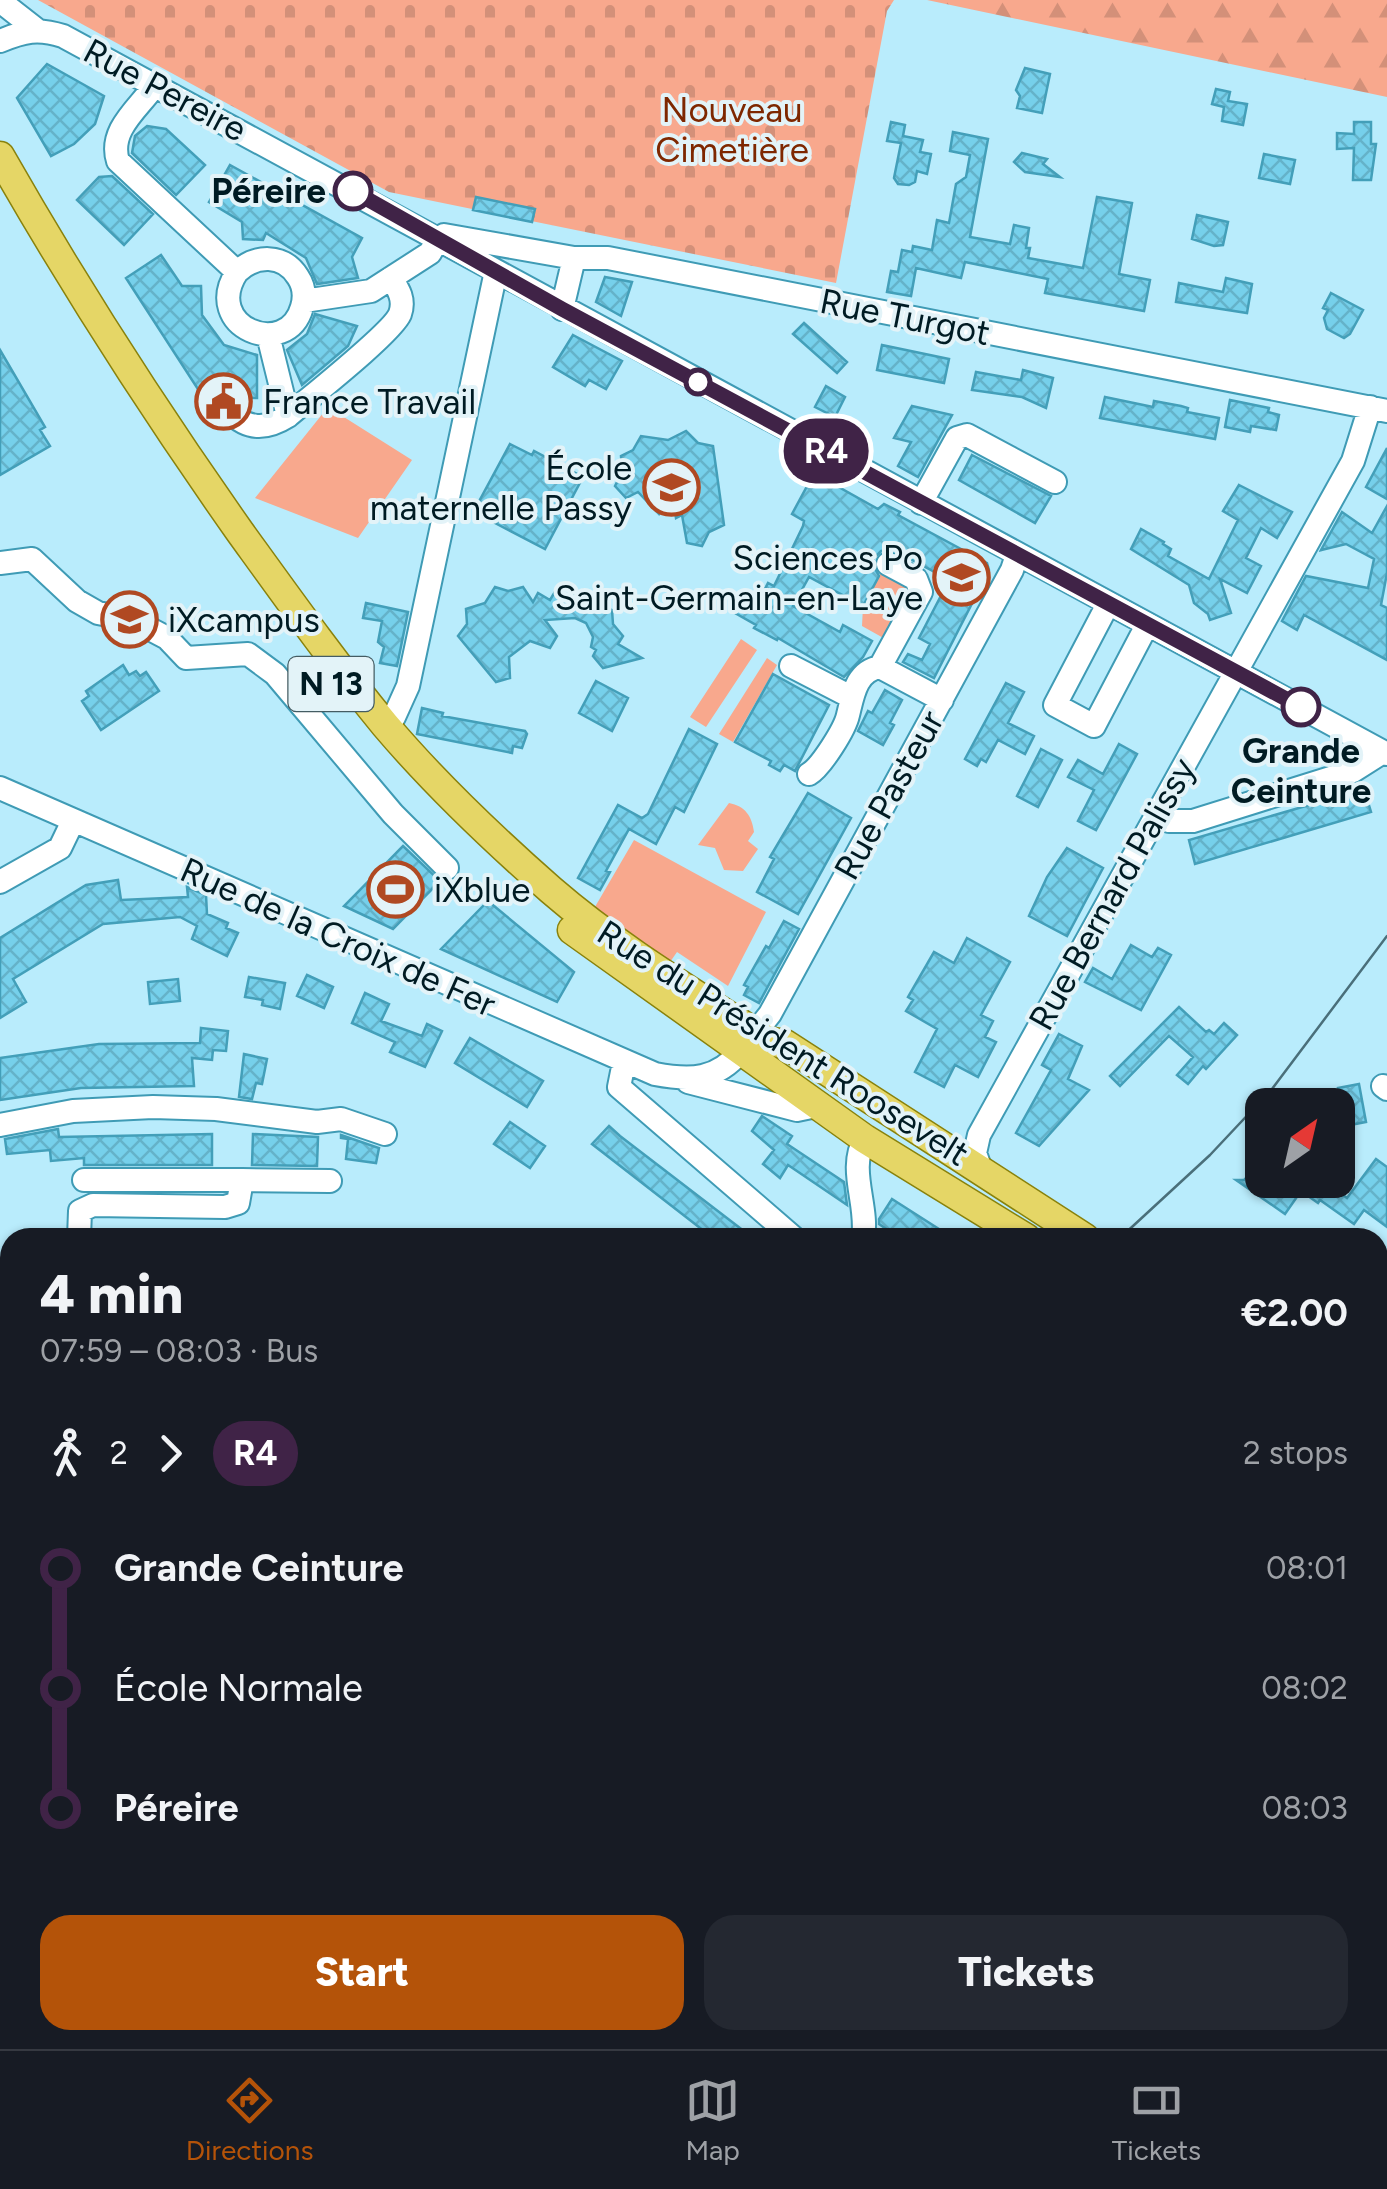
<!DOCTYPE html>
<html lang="en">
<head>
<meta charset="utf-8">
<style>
  :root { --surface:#171b24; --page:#242831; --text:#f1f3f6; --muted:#9ea1a6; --line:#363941; --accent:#b45309 }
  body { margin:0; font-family:Figtree,sans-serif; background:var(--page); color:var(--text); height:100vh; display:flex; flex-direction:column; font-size:38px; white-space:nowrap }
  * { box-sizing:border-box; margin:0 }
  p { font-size:32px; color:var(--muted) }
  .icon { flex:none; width:55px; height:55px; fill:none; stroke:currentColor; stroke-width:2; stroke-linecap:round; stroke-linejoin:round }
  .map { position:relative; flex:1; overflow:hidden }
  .details { position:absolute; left:0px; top:1228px; width:1388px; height:822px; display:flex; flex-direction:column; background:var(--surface); border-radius:30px 30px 0 0; box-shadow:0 2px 8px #0004 }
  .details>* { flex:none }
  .badge { padding:0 20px; border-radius:32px; font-size:35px; line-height:65px }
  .needle { width:65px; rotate:34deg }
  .controls { position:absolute; left:1245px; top:1088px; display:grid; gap:20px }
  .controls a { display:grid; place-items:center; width:110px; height:110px; border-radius:20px; background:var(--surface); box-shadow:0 2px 8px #0004; font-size:50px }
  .map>.badge { position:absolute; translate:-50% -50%; box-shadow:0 0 0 5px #fff }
  .legs { display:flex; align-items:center; gap:15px; height:110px; padding:0 40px; font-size:32px }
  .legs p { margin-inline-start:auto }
  .overview { display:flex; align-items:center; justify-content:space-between; height:170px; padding:0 40px }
  h1 { font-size:55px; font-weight:800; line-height:75px }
  .button { display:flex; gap:20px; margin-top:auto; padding:20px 40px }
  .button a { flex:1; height:115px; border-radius:30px; background:var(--accent); color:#fff; font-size:40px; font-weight:800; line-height:115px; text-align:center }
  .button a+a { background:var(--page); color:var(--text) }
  ul { padding:0 40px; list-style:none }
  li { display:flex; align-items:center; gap:35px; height:120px; font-size:38px }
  li i { display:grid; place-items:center; width:15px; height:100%; margin:0 12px; background:currentColor }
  li i::after { content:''; width:25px; height:25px; margin:-12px; border:8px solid; border-radius:50%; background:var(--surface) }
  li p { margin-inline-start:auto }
  li:first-child i { background:linear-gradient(#0000 50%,currentColor 0) }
  li:last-child i { background:linear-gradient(currentColor 50%,#0000 0) }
  .tabs { display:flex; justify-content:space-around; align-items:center; height:140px; border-top:2px solid var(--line); background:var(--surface); font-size:28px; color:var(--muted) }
  .tabs a { display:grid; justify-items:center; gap:5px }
  .tabs .on { color:var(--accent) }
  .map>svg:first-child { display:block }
  .green { fill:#f8a88d }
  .forest { fill:url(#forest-firs) }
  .cemetery { fill:url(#cemetery-stones) }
  .building { fill:url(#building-cross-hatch); stroke:#439fb9; stroke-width:2.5 }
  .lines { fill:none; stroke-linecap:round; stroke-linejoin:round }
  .minor-casing { stroke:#3f9bb5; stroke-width:26 }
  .major-casing { stroke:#89820c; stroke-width:31 }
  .minor { stroke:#fff; stroke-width:22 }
  .major { stroke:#e5d666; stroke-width:28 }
  .tram { stroke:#4a6f7a; stroke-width:2.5 }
  .line-1-casing { stroke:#fff; stroke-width:22 }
  .line-1 { stroke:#402347; stroke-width:15 }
  .stop-1-dot { fill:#fff; stroke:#402347; stroke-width:5 }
  .labels { text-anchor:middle; stroke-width:8; stroke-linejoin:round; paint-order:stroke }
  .shield { fill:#e3f3f8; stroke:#445c63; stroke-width:2.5 }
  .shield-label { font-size:32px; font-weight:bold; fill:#001b23 }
  .street-label { font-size:35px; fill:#001b23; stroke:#e3f3f8 }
  .park-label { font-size:35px; fill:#7e2700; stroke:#e3f3f8 }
  .stop-label { font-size:35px; font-weight:bold; fill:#001b23; stroke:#e3f3f8; text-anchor:end }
  .poi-label { font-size:35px; fill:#001b23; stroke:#e3f3f8; text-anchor:start }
</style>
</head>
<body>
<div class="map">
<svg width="1387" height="2049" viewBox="0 0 1387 2049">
  <defs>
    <pattern id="forest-firs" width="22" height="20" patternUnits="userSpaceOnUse" patternTransform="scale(2.5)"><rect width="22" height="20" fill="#f8a88d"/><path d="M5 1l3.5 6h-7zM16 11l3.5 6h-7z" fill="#d39079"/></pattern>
    <pattern id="cemetery-stones" width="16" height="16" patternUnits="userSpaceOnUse" patternTransform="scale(2.5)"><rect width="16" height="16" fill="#f8a88d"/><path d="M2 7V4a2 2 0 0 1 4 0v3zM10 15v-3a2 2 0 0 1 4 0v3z" fill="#d39079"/></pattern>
    <pattern id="building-cross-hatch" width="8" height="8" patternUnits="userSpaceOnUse" patternTransform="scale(2.5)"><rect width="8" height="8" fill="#76d0eb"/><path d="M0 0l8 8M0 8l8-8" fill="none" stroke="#64b2c9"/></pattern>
  </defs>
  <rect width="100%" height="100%" fill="#b9ecfc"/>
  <!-- green -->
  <path class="green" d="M328,407l84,53 -54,78 -103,-40z
    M883,569l30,22 -26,49 -25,-14 1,-20z
    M741,639l16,11 -51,77 -16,-10z
    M767,658l10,7 -44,77 -14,-8z
    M729,803c16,3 23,13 25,29l-6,9 10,8 -15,22 -19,-1 -9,-22 -17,-3z
    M634,840l132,72 -38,74 -51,-34 -9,13 -76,-53z"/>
  <!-- forest -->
  <path class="forest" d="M927,0h460v97z"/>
  <!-- cemetery -->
  <path class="cemetery" d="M38,0h856l-7,11 -51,272 -447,-91z"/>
  <!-- building -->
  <path class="building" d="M47,64l57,32 -9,28 -21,20 -23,12 -34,-58z
    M1025,68l25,6 -8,39 -25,-5 3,-12 -4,-6z
    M1216,89l14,3 -2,9 19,3 -4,21 -21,-4 2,-14 -12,-3z
    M891,122l14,3 -2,11 20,4 -3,12 11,2 -4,20 -10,-3 -2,11 -6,3 -11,-1 -4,-6 7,-35 -14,-2z
    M1354,122h17v22h5l-5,36h-18l1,-32 -17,1v-16l17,1z
    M147,126l19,3 39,36 -29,30 -44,-42 3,-17z
    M953,132l35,7 -18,98 40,7 4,-19 15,3 -3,20h4l-2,10 55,10 14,-71 35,6 -13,71 31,6 -6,31 -99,-18 3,-14 -83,-17 -4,16 -45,-10 -5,28 -24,-4 4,-21 7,1 4,-22 10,2 1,-6 19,4 5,-30 12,3 7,-39 10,-7 4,-22 -20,-4z
    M1022,153l25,6 -4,5 17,13 -35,-5 -11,-10z
    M1264,154l31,6 -5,24 -31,-6z
    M230,165l132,73 -10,19 6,21 -41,6 -11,-26 -40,-25 -3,7 -20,-1 -1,-17 -33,-20z
    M112,176l41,38 -29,31 -47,-45 22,-23z
    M476,197l59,12 -3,13 -59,-12z
    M1197,215l31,7 -5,23 -9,1 -22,-7z
    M161,255l21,31h19l1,29 22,30 33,10v43l-33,-1 -7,5 -3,12 -88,-136z
    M605,277l27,5 -11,34 -25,-14z
    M1226,278l26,6 -5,29 -71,-11 3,-19 44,9z
    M1331,293l32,17 -13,24 -6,4 -17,-9 -3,-11 4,-8 -5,-2z
    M315,314l42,12 -9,20 -46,39 -15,-35 20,-16z
    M804,323l43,39 -10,11 -44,-39z
    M573,335l49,26 -16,28 -17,-9 -4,6 -32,-19z
    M882,345l67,14 -5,24 -67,-13z
    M0,350l45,77 -5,3 10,16 -50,29z
    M1023,370l30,8 -7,30 -24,-11 -50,-7 4,-18 45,8z
    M826,386l19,11 -10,20 -20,-10z
    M1105,397l48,10 1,-6 27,5 7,2 -1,4 32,6 -4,21 -115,-21z
    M1230,400l39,8 -1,4 11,3 -3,15 -25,-4 -1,6 -25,-5z
    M912,406l40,9 -34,62 -20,-11 13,-24 -17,-4z
    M686,431l12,12 15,3 11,79 -15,7 -7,14 -15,-3 -5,-28 -6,3 -4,-25 -13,21 -21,-22 -12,6 -11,-12 7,-14 -1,-16 12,-6 8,-14 27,4z
    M510,444l22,11 2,-4 49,26 -38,72 -50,-26 2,-4 -21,-12z
    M1387,448v51l-21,-12z
    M972,455l79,41 -16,27 -76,-43z
    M812,477l12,7 2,-4 52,29 6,-5 16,8 -2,3 89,48 2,7 -55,108 -31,-16 5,-8 14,6 8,-16 -11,-6 27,-52 -4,-10 -49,-26 -12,1 -7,7 -1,7 6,11 -16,30 -54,-29 -16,29 47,26 3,-7 29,16 -9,16 -19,20 -66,-39 -1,2 -23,-12 2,-3 -21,-12 11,-20 13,7 9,-17 6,3 29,-60 1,-5 -12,-7z
    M1239,485l53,27 -15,26 -16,-10 -15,30 15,8 -14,27 -27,-14 11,34 -21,7 -2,-6 -14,-11 -5,-18 -58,-36 10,-20 23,13 -1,2 8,5 -3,7 41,23 29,-59 -15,-9z
    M1387,506v67l-6,32 6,3v52l-83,-45 -7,15 -15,-9 24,-45 62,12 6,-29 -28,-15 -25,6 21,-38 30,21z
    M495,587l13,4 15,-4 10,15 5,-9 12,7 6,-10 14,5 13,-5 8,11 21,9 1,14 10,12 -5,8 24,14 -39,10 -10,-12 3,-6 -5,-3 2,-10 -7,-14 -11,-5 -30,2 12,16 -7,12 -20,-7 -21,16 1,21 -14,4 -38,-46 9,-12 -1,-15 19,-6z
    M366,603l42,9 -11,54 -17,-3 4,-16 -6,-5 4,-21 -19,-3z
    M123,665l6,10 7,-4 4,5 6,-4 13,19 -58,39 -19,-29 7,-5 -3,-5z
    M773,674l56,31 -34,66 -11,-6 -4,6 -11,-6 2,-4 -36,-19z
    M596,681l32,17 -16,33 -33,-18z
    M1006,683l18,9 -16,31 26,13 -9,18 -27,-14 -12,22 -5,-3 -4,7 -12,-7z
    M885,690l17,10 -12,23 4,2 -11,20 -25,-14 10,-20 4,2z
    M422,708l21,5 -1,3 83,15 2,3 -5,14 -9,-2 -1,7 -95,-19z
    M689,729l28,15 -33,68 -9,-5 -19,37 -27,-15 -23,42 4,1 -10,18 -22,-12 40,-73 24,13 6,-4z
    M1119,744l18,10 -41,76 -18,-9 16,-31 -26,-13 10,-17 25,14z
    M1041,749l21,11 -24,47 -21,-11z
    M1364,789l7,23 -176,52 -6,-24z
    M808,793l43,25 -53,96 -41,-22 17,-33 -4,-2z
    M403,846l37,35 -47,48 -49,-23z
    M1067,848l36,20 -36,68 -38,-20 18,-39z
    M118,880l3,20 67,-3 -1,-10 19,8 1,19 21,9 -2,5 12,5 -11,23 -35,-17 5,-13 -17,-9 -77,7 -90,55 13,23 -26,16v-80l86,-53z
    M488,901l86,71 -17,30 -116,-53z
    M784,921l15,8 -40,74 -15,-8 4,-8 -4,-2 22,-39 3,2z
    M967,938l43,24 -29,53 12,6 -8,16 11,5 -18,35 -23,-12 -11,22 -29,-15 22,-43 -31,-18 7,-11 -5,-3 26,-45 20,11z
    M1131,945l21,12 6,-9 13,7 -30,55 -56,-28 8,-14 19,11z
    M307,975l26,12 -9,21 -27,-12z
    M249,977l36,6 -5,26 -18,-4 1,-5 -18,-3z
    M178,979l2,22 -30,3 -2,-22z
    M365,993l24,11 -8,17 41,15 5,-12 15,7 -17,36 -35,-15 5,-10 -43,-19z
    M1179,1007l27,25 3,-2 5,4 10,-11 13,12 -31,34 -3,-3 -15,18 -11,-9 16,-18 -24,-21 -49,50 -10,-10z
    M201,1028l27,3 -2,20 -13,-1 -1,10 -20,-2 2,28 -113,2 -81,12v-42l99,-14 101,-1z
    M1059,1034l23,12 -14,33 21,11 -50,56 -23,-13 35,-63 -9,-5z
    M470,1038l73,43 -16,26 -72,-44z
    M244,1054l23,5 -5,25 -6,-1 -4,16 -13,-2z
    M1359,1084l7,38 -21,4 -7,-38z
    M762,1116l30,20 -5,8 57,38 3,23 -59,-40 -8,13 -17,-14 11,-14 -22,-19z
    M510,1122l35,24 -15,22 -36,-24z
    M609,1126l11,10 133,102h-40l-121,-94z
    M58,1129l1,8 153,-3v31h-128v-7l-33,3 -1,-11 -43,4 -2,-15z
    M253,1134l65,3 -1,29 -65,-1z
    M341,1135l38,13 -3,15 -30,-4 2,-20 -7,-1z
    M1376,1159l11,8v60l-23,-17 -10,14 -34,-24 -2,3 -17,-12 -16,23 -49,-34h8l18,-19v19h60l25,18z
    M892,1199l61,39h-53l-21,-14v-5z"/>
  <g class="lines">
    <defs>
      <path id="minor" d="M0,1l37,29
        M0,41c24,-10 38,-13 63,-5l1324,718
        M155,85c-16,23 -47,45 -37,76l119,111c-36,55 50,89 65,35 3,-10 2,-21 -4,-30 -15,-24 -43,-22 -61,-5
        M444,235l130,23h34l779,153
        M304,301l67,-10 59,-38 8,-14
        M562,309l12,-51
        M268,335l20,81
        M229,411c18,19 37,19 59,5 21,-18 104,-83 112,-102 5,-14 -1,-24 -9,-36
        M921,503l36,-65 10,-3 88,47
        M0,563l32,-4 45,42 21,12 35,7 34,18 19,20 62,-4 27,20 118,140 54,54
        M1108,604l-53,101 39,21 53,-101
        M791,666l60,31
        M880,667l62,33
        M386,725l8,-8 14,-31 88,-415
        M809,774c12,-7 36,-45 39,-59 5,-20 8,-44 32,-48l41,-75 -5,-13 -28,-15
        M0,788l655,286c36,7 62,6 86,-23
        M1157,817l12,4h24l160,-50 30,-19
        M0,882l60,-34 13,-27
        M755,1033l15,-19 242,-444 5,-15
        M624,1062l-5,25 175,151
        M688,1082l109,28 24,-5
        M1383,1086l4,3
        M0,1125l73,-14 80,-4 63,2 101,13 24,-3 44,15
        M981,1170l-6,-17 4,-18 374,-674 17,-54
        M84,1180h158
        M79,1238l1,-27 13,-6 132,2 13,-4 4,-23 88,1
        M863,1238c6,-32 -16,-69 2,-99
        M0,1361l10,-2
        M1378,1447l9,6
        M0,1650l10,2
        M1378,1862l4,34 -4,14
        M0,1867l10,7
        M0,1956l10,-8
        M358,2040l6,9
        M817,2040l7,9
        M1032,2040l8,9
        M0,2044l5,5
        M77,2049l12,-9
        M623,2049l15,-9
        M1229,2049l12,-9"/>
      <path id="major" d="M0,156c74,130 154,254 240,376 47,65 94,131 145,193 50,59 108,114 166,165 67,58 143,103 217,151l17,3 300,194
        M572,930l293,209 161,99
        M1378,1286l9,-14
        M1378,1641l9,28
        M1378,1707l9,29
        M1378,1754l9,24"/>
    </defs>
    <!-- minor casing -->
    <use href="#minor" class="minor-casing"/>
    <!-- major casing -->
    <use href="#major" class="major-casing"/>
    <!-- minor -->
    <use href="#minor" class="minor"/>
    <!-- major -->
    <use href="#major" class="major"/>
    <!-- tram -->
    <path class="tram" d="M1120,1238l90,-83 62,-66 115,-153
      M0,2039l10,-8"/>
  </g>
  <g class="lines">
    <defs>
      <path id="line-1" d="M353,191l209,118 739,398"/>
    </defs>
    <!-- line-1 casing -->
    <use href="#line-1" class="line-1-casing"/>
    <!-- line-1 -->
    <use href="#line-1" class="line-1"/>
  </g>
  <!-- icons -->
  <defs>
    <symbol id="civic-ring" viewBox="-11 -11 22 22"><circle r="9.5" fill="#e3f3f8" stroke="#b04922" stroke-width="1.5"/><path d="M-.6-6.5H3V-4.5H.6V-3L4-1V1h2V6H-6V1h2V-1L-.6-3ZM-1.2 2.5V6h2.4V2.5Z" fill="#b04922"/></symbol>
    <symbol id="school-ring" viewBox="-11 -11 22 22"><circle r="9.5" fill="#e3f3f8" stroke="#b04922" stroke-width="1.5"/><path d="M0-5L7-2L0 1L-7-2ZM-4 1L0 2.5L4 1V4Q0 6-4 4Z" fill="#b04922"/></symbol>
    <symbol id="university-ring" viewBox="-11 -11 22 22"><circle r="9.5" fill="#e3f3f8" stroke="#b04922" stroke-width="1.5"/><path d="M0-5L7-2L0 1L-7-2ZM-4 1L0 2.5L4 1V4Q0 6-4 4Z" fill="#b04922"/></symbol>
    <symbol id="stadium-ring" viewBox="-11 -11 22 22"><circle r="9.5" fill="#e3f3f8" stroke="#b04922" stroke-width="1.5"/><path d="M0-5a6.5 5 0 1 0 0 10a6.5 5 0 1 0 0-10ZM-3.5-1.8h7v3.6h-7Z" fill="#b04922"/></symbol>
  </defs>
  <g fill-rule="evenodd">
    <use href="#civic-ring" x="192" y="370" width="63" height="63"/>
    <use href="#school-ring" x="640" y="456" width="63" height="63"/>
    <use href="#university-ring" x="930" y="546" width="63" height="63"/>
    <use href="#university-ring" x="98" y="588" width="63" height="63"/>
    <use href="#stadium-ring" x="364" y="858" width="63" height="63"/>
  </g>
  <!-- markers -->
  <g class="stop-1-dot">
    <circle cx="353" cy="191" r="18"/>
    <circle cx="698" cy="382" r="12"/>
    <circle cx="1301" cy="707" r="18"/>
  </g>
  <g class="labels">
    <!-- shield labels -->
    <rect class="shield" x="288.5" y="657" width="85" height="54" rx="8"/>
    <g class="shield-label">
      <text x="331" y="695">N 13</text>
    </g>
    <!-- street labels -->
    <g class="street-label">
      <text transform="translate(165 90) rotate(28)" y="12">Rue Pereire</text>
      <text transform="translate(905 317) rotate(11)" y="12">Rue Turgot</text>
      <text transform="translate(889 795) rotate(-61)" y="12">Rue Pasteur</text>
      <text transform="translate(1112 894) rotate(-61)" y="12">Rue Bernard Palissy</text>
      <text transform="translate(338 937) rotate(24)" y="12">Rue de la Croix de Fer</text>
      <text transform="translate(783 1043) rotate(32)" y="12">Rue du Président Roosevelt</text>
    </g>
    <!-- park labels -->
    <g class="park-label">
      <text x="732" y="122">Nouveau<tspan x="732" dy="40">Cimetière</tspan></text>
    </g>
    <!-- stop labels -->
    <g class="stop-label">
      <text x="326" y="203">Péreire</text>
      <text x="1301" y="763" text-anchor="middle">Grande<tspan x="1301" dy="40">Ceinture</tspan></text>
    </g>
    <!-- poi labels -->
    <g class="poi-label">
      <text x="263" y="414">France Travail</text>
      <text x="632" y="480" text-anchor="end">École<tspan x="632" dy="40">maternelle Passy</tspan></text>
      <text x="923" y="570" text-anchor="end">Sciences Po<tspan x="923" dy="40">Saint-Germain-en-Laye</tspan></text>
      <text x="168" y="632">iXcampus</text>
      <text x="434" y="902">iXblue</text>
    </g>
  </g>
</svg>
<div class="controls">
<a><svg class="needle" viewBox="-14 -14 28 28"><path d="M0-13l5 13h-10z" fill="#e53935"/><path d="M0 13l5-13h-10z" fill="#9ea1a6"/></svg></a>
</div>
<b class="badge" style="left:826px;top:451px;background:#402347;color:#fff">R4</b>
<section class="details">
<div class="overview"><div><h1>4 min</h1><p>07:59 – 08:03 · Bus</p></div><b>€2.00</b></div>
<div class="legs"><svg class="icon" aria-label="walk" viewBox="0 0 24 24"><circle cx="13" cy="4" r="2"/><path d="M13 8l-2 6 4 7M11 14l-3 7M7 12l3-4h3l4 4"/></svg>2<svg class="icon" aria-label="forward" viewBox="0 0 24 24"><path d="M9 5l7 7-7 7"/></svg><b class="badge" style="background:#402347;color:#fff">R4</b><p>2 stops</p></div>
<ul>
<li><i style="color:#402347"></i><b>Grande Ceinture</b><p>08:01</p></li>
<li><i style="color:#402347"></i><span>École Normale</span><p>08:02</p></li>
<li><i style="color:#402347"></i><b>Péreire</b><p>08:03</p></li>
</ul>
<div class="button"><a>Start</a><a>Tickets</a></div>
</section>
</div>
<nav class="tabs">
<a class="on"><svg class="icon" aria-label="directions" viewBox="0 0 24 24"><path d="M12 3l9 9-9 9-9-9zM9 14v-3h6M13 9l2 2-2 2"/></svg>Directions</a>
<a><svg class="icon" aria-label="map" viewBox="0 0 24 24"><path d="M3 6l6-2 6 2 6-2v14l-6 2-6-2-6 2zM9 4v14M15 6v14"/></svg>Map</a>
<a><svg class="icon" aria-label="tickets" viewBox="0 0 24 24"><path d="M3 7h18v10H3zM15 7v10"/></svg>Tickets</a>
</nav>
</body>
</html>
